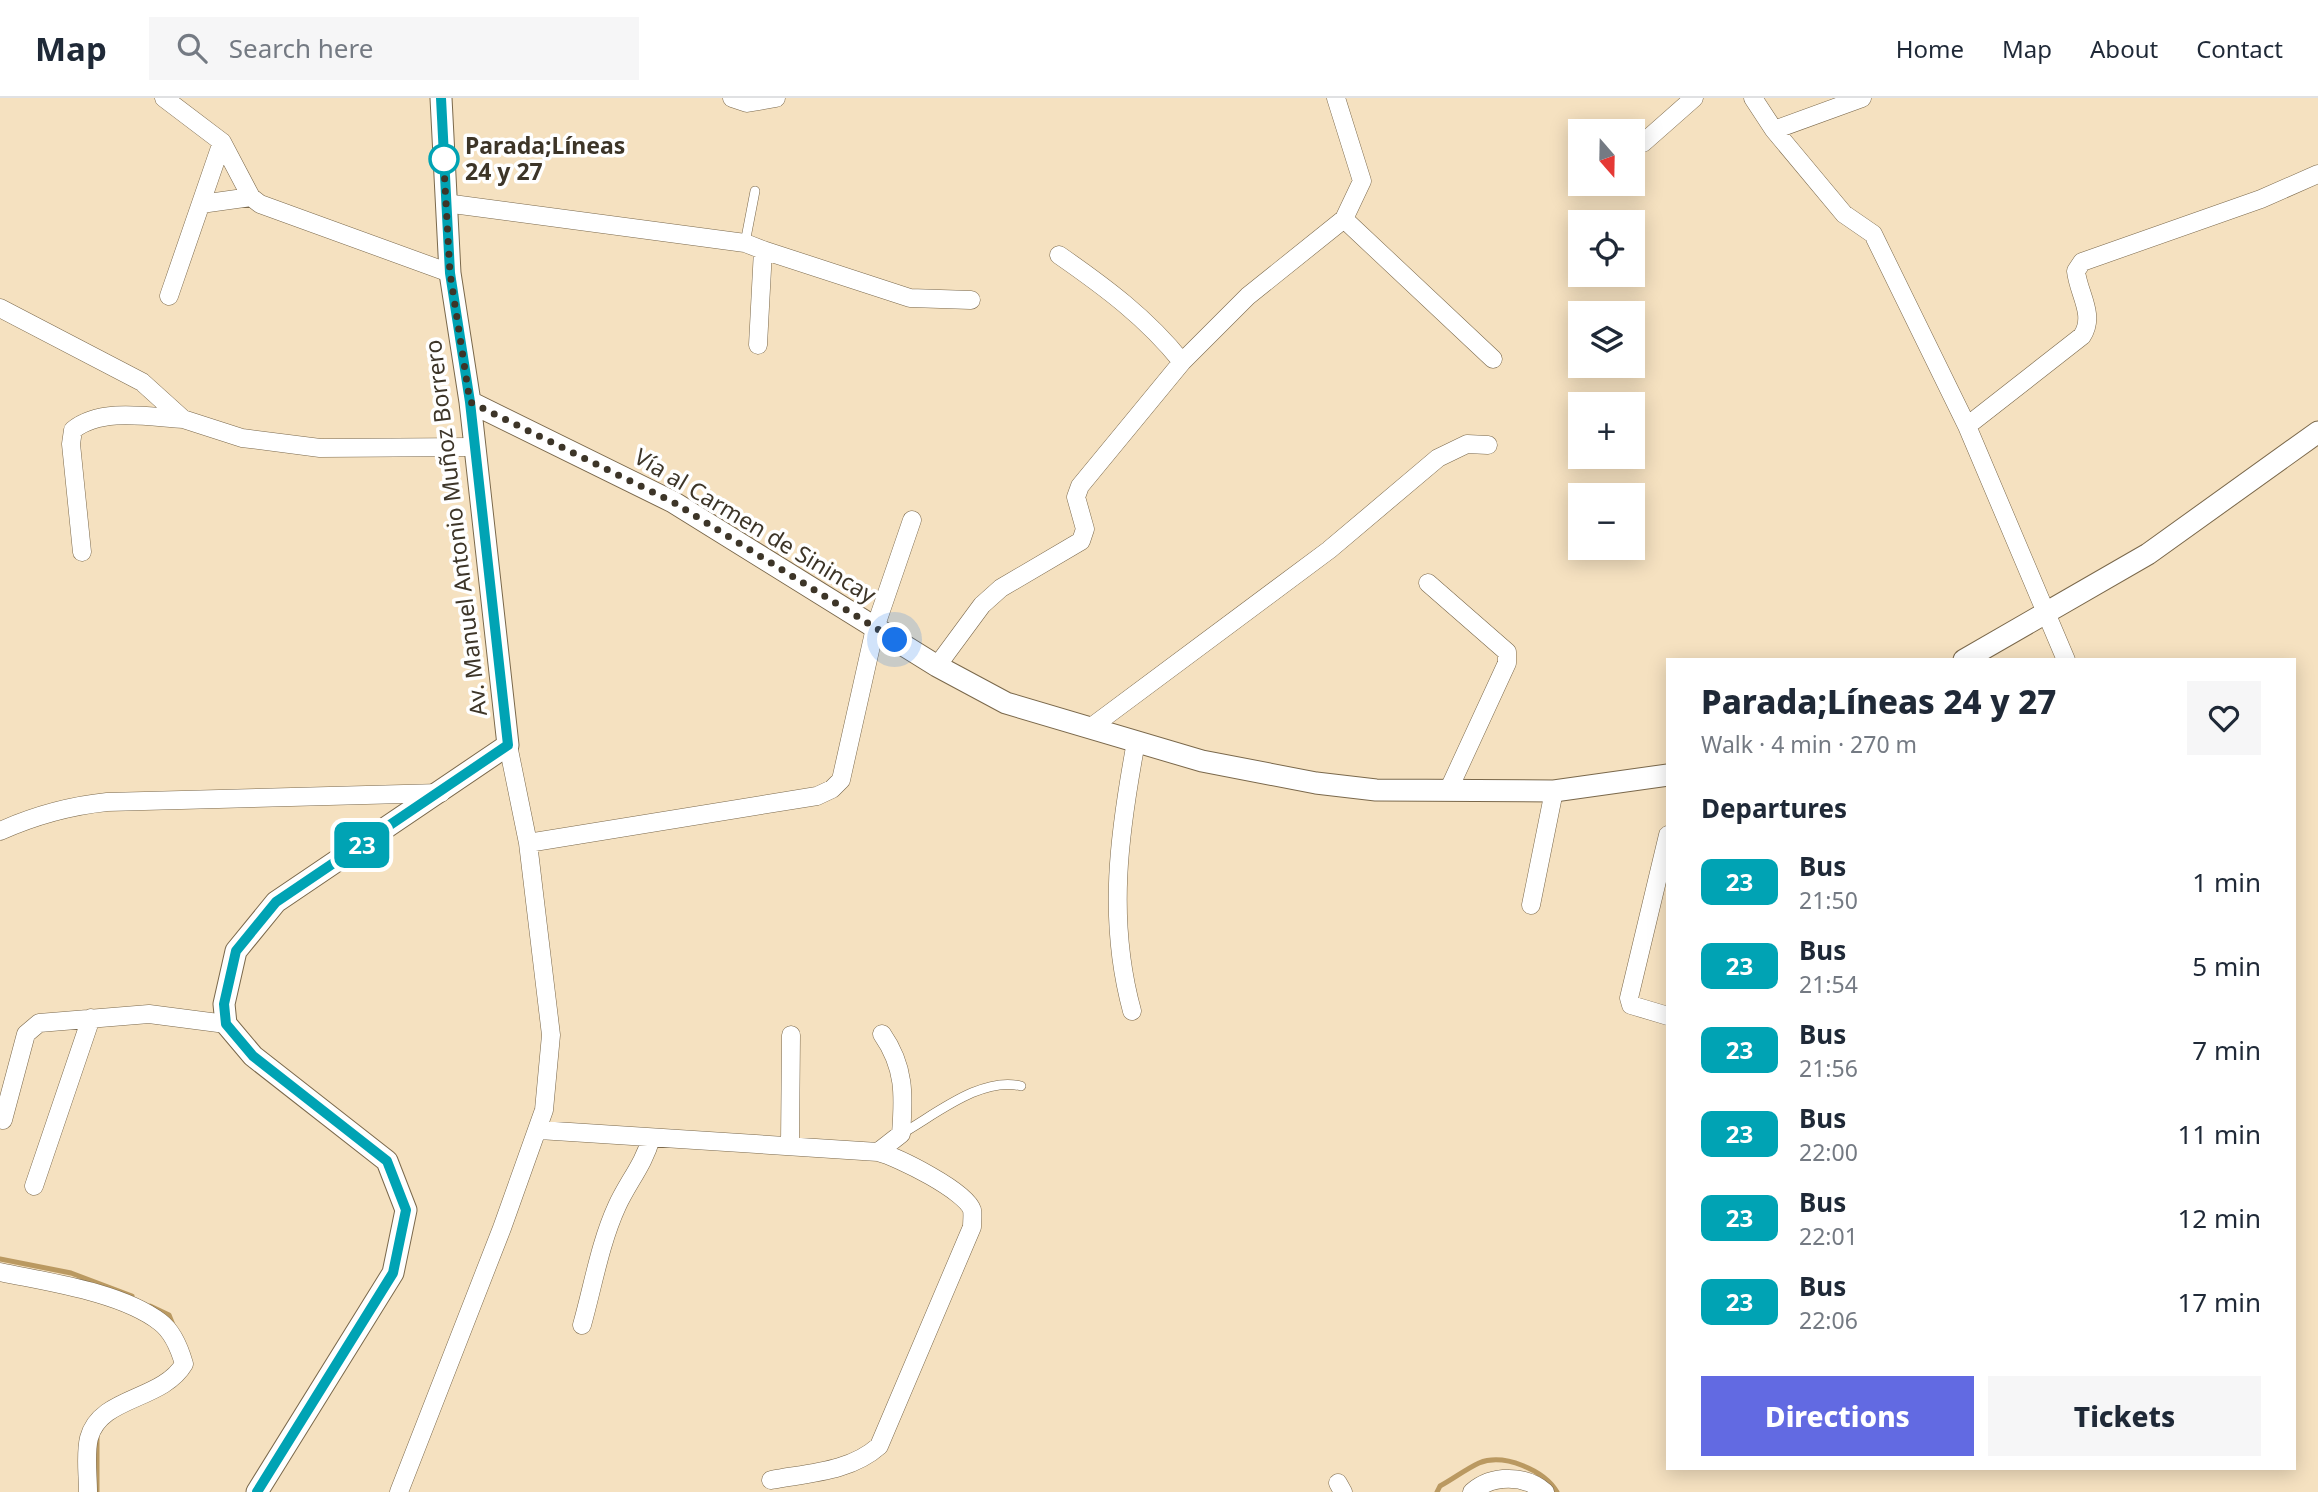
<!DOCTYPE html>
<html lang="en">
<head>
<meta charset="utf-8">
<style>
  :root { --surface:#fff; --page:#f6f6f7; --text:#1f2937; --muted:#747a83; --line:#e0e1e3; --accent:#626ae2 }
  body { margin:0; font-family:"Noto Sans",sans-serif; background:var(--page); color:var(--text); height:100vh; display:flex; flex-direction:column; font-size:26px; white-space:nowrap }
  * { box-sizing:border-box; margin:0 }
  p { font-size:23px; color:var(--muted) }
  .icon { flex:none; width:38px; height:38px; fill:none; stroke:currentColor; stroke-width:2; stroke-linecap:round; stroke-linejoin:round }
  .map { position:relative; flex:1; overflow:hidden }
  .details { position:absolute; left:1666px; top:560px; width:630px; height:812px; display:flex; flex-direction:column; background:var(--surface); border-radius:0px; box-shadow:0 4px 18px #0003 }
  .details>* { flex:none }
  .badge { padding:0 14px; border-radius:10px; font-size:24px; line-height:46px }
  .needle { width:46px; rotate:160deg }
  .fabs { position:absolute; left:1568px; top:21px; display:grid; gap:14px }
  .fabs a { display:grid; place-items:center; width:77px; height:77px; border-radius:0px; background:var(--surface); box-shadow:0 4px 18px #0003; font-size:35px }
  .you { position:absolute; width:35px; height:35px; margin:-18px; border:5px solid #fff; border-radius:50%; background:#1a73e8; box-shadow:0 0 0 10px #1a73e833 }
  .map>.badge { position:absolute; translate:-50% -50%; box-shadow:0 0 0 4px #fff }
  h2 { padding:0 35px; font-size:26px; line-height:63px }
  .round { display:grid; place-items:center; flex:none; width:74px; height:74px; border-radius:0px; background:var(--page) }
  .head { display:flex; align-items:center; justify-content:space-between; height:119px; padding:0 35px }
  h1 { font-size:33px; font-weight:800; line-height:52px }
  .primary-button { display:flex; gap:14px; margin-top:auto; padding:14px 35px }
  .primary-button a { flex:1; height:80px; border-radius:0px; background:var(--accent); color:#fff; font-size:28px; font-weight:800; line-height:80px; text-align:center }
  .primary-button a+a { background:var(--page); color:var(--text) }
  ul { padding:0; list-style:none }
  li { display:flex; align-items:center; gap:21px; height:84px; padding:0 35px }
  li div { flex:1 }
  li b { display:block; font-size:26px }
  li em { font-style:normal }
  li .badge { min-width:77px; font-weight:700; text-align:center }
  header { display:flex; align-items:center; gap:42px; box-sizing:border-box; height:98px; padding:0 35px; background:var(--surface); border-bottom:2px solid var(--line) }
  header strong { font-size:33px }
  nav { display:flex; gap:38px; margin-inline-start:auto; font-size:24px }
  .search { width:490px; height:63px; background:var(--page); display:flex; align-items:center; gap:18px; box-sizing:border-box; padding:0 24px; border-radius:0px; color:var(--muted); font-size:26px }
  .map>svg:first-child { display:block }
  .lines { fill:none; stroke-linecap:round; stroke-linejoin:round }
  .stream { stroke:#ba9961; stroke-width:5 }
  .service-casing { stroke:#7a684b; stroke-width:10 }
  .minor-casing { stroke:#7a684b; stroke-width:19 }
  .tertiary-casing { stroke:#7a684b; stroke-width:23 }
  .service { stroke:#fff; stroke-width:9 }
  .minor { stroke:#fff; stroke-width:18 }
  .tertiary { stroke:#fff; stroke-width:21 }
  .line-casing { stroke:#fff; stroke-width:16 }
  .line { stroke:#00a3b4; stroke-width:10 }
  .walk { stroke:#3d3528; stroke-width:7; stroke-dasharray:0 12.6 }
  .stop-dot { fill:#fff; stroke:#00a3b4; stroke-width:3.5 }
  .labels { text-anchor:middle; stroke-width:7; stroke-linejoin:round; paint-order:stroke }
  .stop-label { font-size:23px; font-weight:bold; fill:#3d3528; stroke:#fff; text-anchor:start }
  .street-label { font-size:23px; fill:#3d3528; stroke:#fff }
</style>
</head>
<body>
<header>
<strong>Map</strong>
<div class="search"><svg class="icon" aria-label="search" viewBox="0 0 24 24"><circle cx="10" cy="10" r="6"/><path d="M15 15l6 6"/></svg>Search here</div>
<nav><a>Home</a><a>Map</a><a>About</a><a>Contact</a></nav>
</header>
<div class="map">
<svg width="2318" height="1394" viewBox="0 0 2318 1394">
  <rect width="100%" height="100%" fill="#f5e1c0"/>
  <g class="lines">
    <!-- stream -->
    <path class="stream" d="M0,1161l71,14 61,23
      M150,1208l19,9 4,10
      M97,1394v-56
      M1437,1394l3,-6c13,-7 26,-17 39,-23 25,-10 65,7 78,29"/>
    <defs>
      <path id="service" d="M745,145l10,-52
        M901,1036c34,-19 80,-58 120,-48"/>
      <path id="minor" d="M164,0l58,44 29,55 9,7 190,69
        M732,0l15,5 29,-5
        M1753,0l21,32 70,84 29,20 94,192
        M1774,32l88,-32
        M1643,45l51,-45
        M445,105l300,40 18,7 -5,95
        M201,106l50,-7
        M1344,121l149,140
        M763,152l147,48 61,2
        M1059,157c46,32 88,63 123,107
        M169,198l53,-154
        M0,210l142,74 41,37 59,19 78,10 153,-1
        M82,454l-11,-108 2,-14c28,-23 77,-13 110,-11
        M1428,485l79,69v11l-59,128
        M2066,562l-99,-234 115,-90c14,-21 -4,-43 -6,-65l6,-9 179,-63 57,-25
        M937,568l45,-61 19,-17 80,-47 4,-12 -9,-32 4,-11 102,-124 66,-66 96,-77 18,-38 -26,-83
        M1090,630l239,-178 109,-92 29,-14 21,1
        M0,733c36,-16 68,-25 107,-29l334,-9
        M1668,737l-39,163 2,7 37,11
        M528,745l289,-47 15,-7 9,-9 34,-152 37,-108
        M1531,807l23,-114
        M1132,913c-25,-91 -13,-178 4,-269
        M3,1022l23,-86 13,-11 110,-9 77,10
        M539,1032l339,22c20,5 88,39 94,58 1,5 0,12 0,17l-93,219c-29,26 -71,27 -108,34
        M790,1046l1,-109
        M878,1054l23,-18c3,-39 4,-67 -19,-100
        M34,1088l57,-168
        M0,1174c47,10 121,20 160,50 12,9 20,28 24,42 -22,37 -84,32 -95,74 -4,16 -1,37 -1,54
        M582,1227c11,-39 18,-82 35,-119 11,-24 27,-42 34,-68
        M1338,1385l5,9
        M399,1394l103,-264 42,-118 7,-75 -23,-192 -20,-98
        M1472,1394c21,-18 53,-17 73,0"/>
      <path id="tertiary" d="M470,304l203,100 264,164 69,37 196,58 114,22 60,7 178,1 114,-16
        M1964,562l184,-106 170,-122
        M257,1394l136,-219 13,-63 -19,-49 -134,-105 -27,-32 -2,-20 12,-53 40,-49 232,-157 -38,-343 -20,-129 -9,-175"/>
    </defs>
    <!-- service casing -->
    <use href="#service" class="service-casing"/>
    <!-- minor casing -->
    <use href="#minor" class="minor-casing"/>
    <!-- tertiary casing -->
    <use href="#tertiary" class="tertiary-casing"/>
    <!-- service -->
    <use href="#service" class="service"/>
    <!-- minor -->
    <use href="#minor" class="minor"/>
    <!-- tertiary -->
    <use href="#tertiary" class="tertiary"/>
  </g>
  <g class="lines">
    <defs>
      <path id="line" d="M257,1394l136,-219 13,-63 -19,-49 -134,-105 -27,-32 -2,-20 12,-53 40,-49 232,-157 -38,-343 -20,-129 -9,-175"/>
    </defs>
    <!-- line casing -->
    <use href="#line" class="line-casing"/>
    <!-- line -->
    <use href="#line" class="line"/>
    <!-- walk -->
    <path class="walk" d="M444,61l-1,-9 7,123 20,129 203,100 222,138"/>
  </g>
  <!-- markers -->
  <circle class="stop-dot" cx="444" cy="61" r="14"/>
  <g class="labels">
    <!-- stop labels -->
    <g class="stop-label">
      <text x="465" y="56">Parada;Líneas<tspan x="465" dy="26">24 y 27</tspan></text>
    </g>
    <!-- street labels -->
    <g class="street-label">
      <text transform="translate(755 428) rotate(31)" y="8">Vía al Carmen de Sinincay</text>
      <text transform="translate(456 430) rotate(-97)" y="8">Av. Manuel Antonio Muñoz Borrero</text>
    </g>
  </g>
</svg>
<div class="fabs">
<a><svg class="needle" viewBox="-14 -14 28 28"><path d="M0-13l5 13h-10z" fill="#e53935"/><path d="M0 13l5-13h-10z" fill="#747a83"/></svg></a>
<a><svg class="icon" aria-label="locate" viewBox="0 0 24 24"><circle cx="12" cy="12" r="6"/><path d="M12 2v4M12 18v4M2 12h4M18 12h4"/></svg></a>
<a><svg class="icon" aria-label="layers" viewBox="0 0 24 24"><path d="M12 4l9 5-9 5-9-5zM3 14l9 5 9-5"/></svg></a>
<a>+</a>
<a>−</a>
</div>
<div class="you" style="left:895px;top:542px"></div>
<b class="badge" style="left:362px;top:747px;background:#00a3b4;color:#fff">23</b>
<section class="details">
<div class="head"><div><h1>Parada;Líneas 24 y 27</h1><p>Walk · 4 min · 270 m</p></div><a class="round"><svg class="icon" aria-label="heart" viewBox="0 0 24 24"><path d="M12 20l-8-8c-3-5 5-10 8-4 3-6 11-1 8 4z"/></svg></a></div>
<h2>Departures</h2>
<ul>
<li><span class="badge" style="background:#00a3b4;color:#fff">23</span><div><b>Bus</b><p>21:50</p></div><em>1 min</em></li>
<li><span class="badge" style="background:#00a3b4;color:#fff">23</span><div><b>Bus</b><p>21:54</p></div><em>5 min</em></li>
<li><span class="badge" style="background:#00a3b4;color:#fff">23</span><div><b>Bus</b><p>21:56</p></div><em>7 min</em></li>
<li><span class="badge" style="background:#00a3b4;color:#fff">23</span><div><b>Bus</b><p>22:00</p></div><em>11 min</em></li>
<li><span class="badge" style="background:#00a3b4;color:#fff">23</span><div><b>Bus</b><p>22:01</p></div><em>12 min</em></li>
<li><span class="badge" style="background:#00a3b4;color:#fff">23</span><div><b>Bus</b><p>22:06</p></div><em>17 min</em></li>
</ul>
<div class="primary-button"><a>Directions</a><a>Tickets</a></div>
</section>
</div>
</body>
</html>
